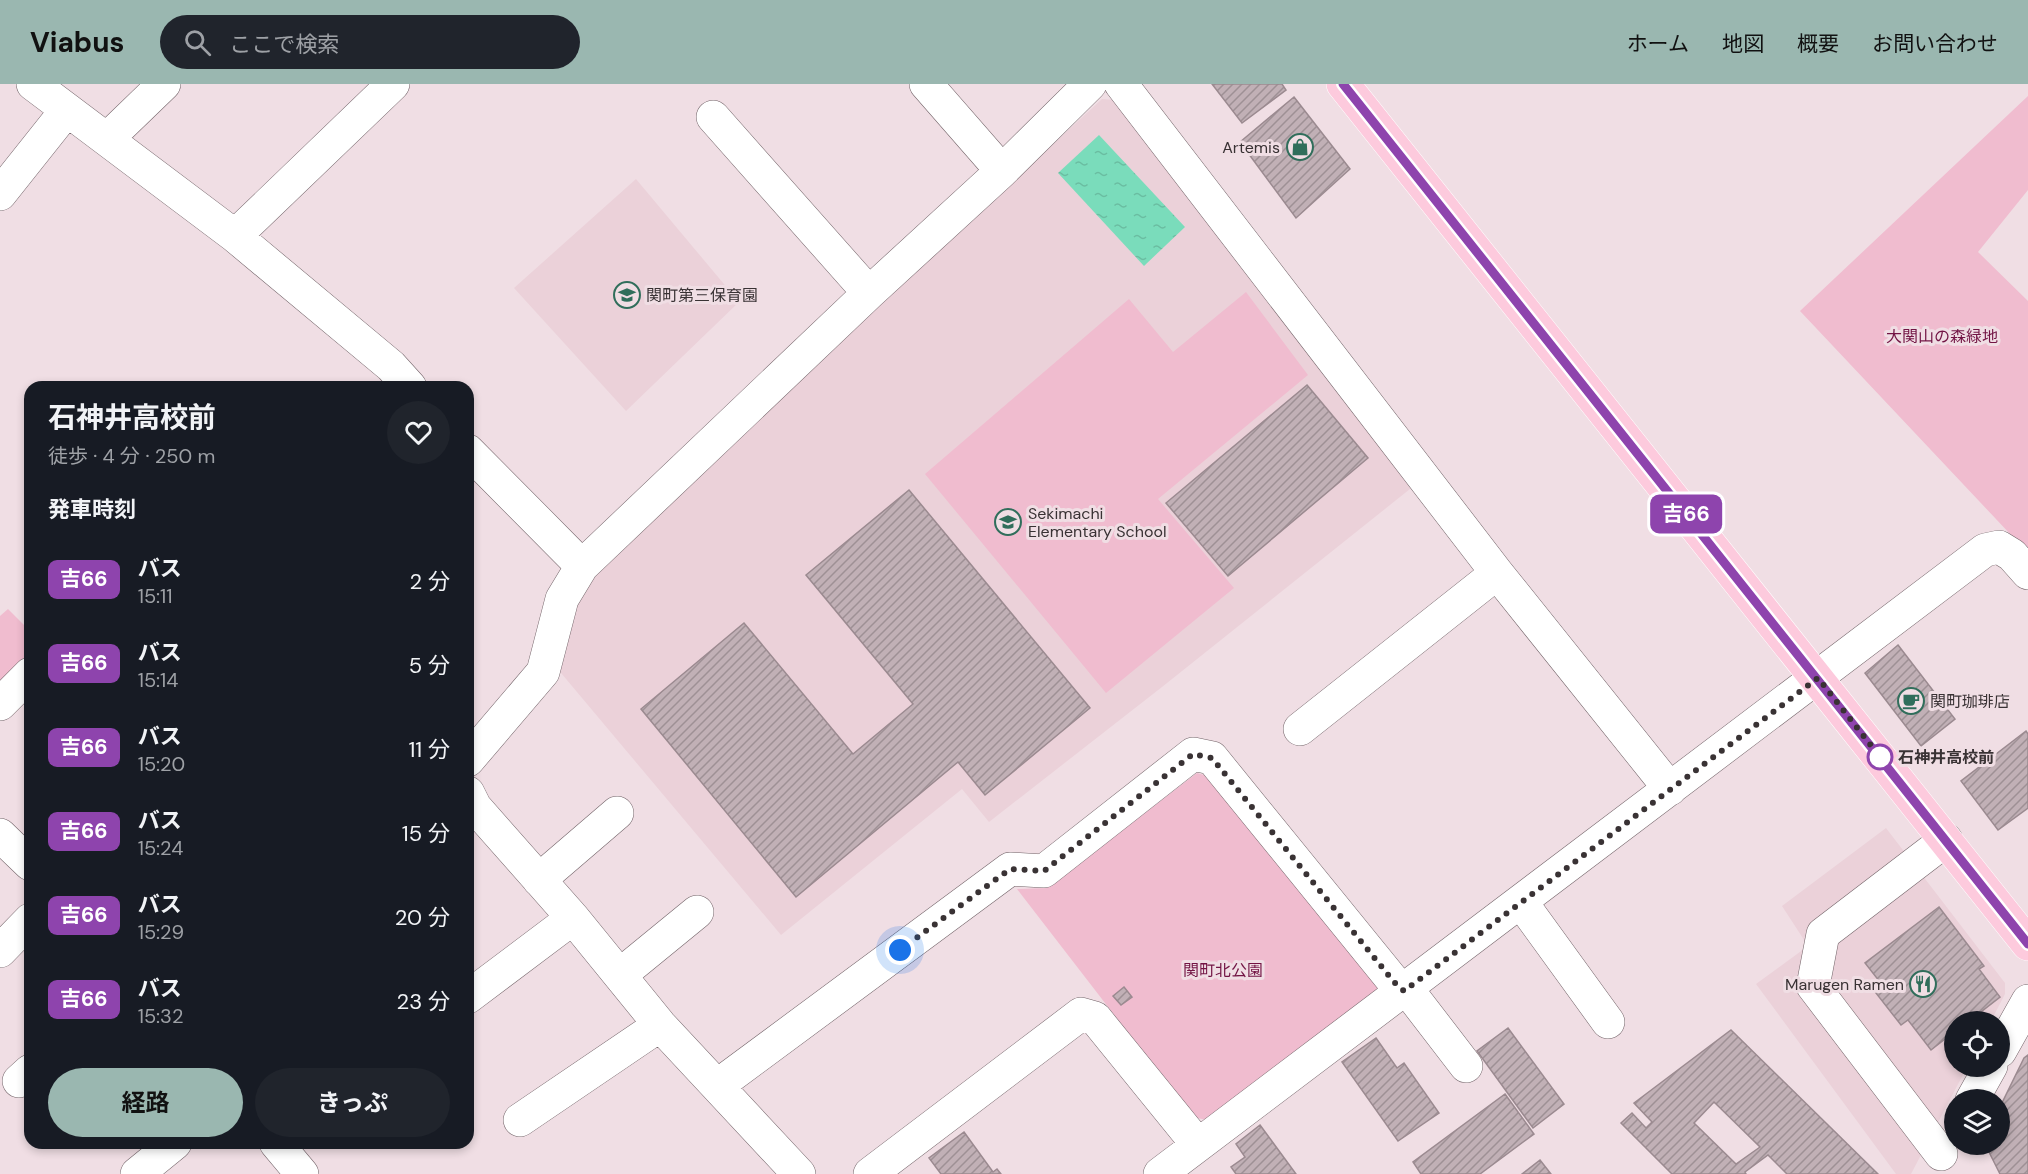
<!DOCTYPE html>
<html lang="ja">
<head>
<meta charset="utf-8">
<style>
  :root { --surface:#171b24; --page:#20242c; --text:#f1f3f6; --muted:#9ea1a6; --accent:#9ab7b0 }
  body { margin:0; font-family:"DM Sans","Noto Sans JP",sans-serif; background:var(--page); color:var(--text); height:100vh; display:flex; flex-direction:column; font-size:22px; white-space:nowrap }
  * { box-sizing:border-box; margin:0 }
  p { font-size:20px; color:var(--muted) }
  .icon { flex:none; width:33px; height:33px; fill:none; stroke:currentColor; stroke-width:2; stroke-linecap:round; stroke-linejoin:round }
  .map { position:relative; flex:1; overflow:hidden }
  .sheet { position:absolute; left:24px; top:297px; width:450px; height:768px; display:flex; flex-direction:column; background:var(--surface); border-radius:18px; box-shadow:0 3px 9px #0003 }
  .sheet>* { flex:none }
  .badge { padding:0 12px; border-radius:9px; font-size:21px; line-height:39px }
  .controls { position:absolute; left:1944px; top:927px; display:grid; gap:12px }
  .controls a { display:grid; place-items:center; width:66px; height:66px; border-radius:50%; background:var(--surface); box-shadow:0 3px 9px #0003; font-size:30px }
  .you { position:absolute; width:30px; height:30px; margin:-15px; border:4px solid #fff; border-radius:50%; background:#1a73e8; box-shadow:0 0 0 9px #1a73e833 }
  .map>.badge { position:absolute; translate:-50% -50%; box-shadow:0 0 0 3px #fff }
  h2 { padding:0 24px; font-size:22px; line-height:54px }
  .round { display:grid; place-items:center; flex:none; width:63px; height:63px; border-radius:32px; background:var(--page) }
  .summary { display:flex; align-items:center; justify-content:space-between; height:102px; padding:0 24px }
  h1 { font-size:28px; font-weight:700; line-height:45px }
  .primary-button { display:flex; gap:12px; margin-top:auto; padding:12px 24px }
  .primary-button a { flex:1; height:69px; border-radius:36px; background:var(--accent); color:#111; font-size:24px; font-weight:700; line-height:69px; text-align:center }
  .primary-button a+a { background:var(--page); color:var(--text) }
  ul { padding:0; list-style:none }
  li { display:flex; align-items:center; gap:18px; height:84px; padding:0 24px }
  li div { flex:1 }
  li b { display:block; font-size:22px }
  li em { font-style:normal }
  li .badge { min-width:66px; font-weight:700; text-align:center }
  header { display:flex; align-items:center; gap:36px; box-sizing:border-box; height:84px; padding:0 30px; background:var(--accent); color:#111 }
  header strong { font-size:28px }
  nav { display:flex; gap:33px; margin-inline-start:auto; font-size:21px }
  .search { width:420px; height:54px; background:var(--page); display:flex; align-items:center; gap:15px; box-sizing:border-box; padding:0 21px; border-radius:33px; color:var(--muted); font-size:22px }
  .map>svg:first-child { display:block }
  .built { fill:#ebd1d9 }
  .green { fill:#f0bccf }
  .water { fill:url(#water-ripples) }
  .building { fill:url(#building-hatch); stroke:#9b8a90; stroke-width:1.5; fill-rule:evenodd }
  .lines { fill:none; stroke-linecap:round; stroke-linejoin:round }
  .minor-casing { stroke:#736469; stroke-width:34 }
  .major-casing { stroke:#fff; stroke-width:34 }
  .minor { stroke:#fff; stroke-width:33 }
  .major { stroke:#fdcadd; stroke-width:33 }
  .line-casing { stroke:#fff; stroke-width:14 }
  .line { stroke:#8e44ad; stroke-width:9 }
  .walk { stroke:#393234; stroke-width:6; stroke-dasharray:0 10.8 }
  .stop-dot { fill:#fff; stroke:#8e44ad; stroke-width:3 }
  .labels { text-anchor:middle; stroke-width:6; stroke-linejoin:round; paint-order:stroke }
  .poi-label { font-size:16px; fill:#393234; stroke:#f0dee4; text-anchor:start }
  .park-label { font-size:16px; fill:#721444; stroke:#f0dee4 }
  .stop-label { font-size:16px; font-weight:bold; fill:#393234; stroke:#f0dee4; text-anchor:start }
</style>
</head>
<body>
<header>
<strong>Viabus</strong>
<div class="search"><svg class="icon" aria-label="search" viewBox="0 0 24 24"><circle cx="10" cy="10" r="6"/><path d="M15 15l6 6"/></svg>ここで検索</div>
<nav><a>ホーム</a><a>地図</a><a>概要</a><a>お問い合わせ</a></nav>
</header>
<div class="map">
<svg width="2028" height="1090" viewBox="0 0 2028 1090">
  <defs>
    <pattern id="water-ripples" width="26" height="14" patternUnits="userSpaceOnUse" patternTransform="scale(1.5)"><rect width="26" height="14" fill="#7adcbb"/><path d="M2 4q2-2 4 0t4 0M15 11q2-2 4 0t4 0" fill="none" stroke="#6abda1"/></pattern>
    <pattern id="building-hatch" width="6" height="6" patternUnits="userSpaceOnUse" patternTransform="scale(1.5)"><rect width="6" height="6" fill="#c1b0b6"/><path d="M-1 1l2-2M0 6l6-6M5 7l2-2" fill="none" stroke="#9e9095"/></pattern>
  </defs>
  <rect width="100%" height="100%" fill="#f0dee4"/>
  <!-- built -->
  <path class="built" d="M1102,15l13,1 300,385 -253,202 -173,135 -27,-33 -181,146 -225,-268 12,-47 19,-39 97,-96z
    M636,95l103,123 -113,109 -112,-123z
    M1886,744l119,155v11l-14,27 -37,1v44l13,1 -56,107h-15l-140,-190 52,-38 -26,-40z"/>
  <!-- green -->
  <path class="green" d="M2028,12v94l-50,62 50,49v252l-228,-242z
    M1246,208l62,83 -150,124 76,89 -128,105 -181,-219 204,-175 44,53z
    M8,525l22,22v21l-30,30v-66z
    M1197,689l17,5 168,212 -171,131 -18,-4 -176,-228 30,-1z"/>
  <!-- water -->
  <path class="water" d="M1099,51l86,92 -41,39 -86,-93z"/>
  <!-- building -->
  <path class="building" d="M1212,0h70l4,6 -44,33z
    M1294,13l56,72 -54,49 -56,-76z
    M1307,301l61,73 -140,118 -62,-73z
    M909,406l181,218 -105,87 -27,-33 -162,135 -155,-188 103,-86 109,131 60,-50 -107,-129z
    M1898,561l57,74 -34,27 -56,-73z
    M2026,647l2,3v74l-30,22 -37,-49z
    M1939,823l45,59 -5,3 21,28 -32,25h-14v10l-23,18 -23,-30 -7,5 -29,-37 8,-6 -15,-19z
    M1124,903l8,10 -11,8 -8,-9z
    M1508,944l56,76 -31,24 -56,-77z
    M1731,946l147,144h-91l-19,-19 -23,17 1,2h-74l-51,-51 11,-10 14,15 6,-6 -18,-19zM1714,1018l46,45 -24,17 -42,-41z
    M1376,954l21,30 7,-5 35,50 -41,28 -56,-79z
    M2028,971v119h-28l-15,-30h15v-37l24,-49z
    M1505,1010l29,40 -54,40h-59l-8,-12z
    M1260,1041l36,49h-60l-5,-7 14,-10 -9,-13z
    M964,1048l29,40 4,-3 4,5h-60l-12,-16z
    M1540,1076l11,14h-29z"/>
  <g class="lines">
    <defs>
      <path id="minor" d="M33,0l202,152 156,130 19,21
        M926,0l76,87
        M1121,0l376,489 173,216
        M713,33l156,176
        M107,55l57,-55
        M0,110l66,-83
        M235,152l158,-152
        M468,367l114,115
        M0,620l30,-30
        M1300,645l197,-156
        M468,676l75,-88 19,-73 20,-33 287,-273 133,-122 88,-87
        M468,709l7,14 98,111 87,107 139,149
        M0,751l30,29
        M539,796l78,-67
        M1521,818l87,120
        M0,867l30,-31
        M620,891l77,-63
        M468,913l105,-79
        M2000,967l28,-50
        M19,997l11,-10
        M717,1002l293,-217 34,2 149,-117 19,4 182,224 19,15 53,69
        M1972,1016l19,-34
        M520,1036l140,-95
        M276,1059l26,31
        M1941,1070l-128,-168 10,-52 123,-94
        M137,1090l38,-31
        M870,1090l211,-160 14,4 103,127
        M1160,1090l825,-624 14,-3 13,8 16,18"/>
      <path id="major" d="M1343,0l685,860"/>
    </defs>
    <!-- minor casing -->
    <use href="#minor" class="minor-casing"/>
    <!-- major casing -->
    <use href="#major" class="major-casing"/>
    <!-- minor -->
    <use href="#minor" class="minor"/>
    <!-- major -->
    <use href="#major" class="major"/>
  </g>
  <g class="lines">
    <defs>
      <path id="line" d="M1343,0l685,860"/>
    </defs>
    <!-- line casing -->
    <use href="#line" class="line-casing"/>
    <!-- line -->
    <use href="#line" class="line"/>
    <!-- walk -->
    <path class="walk" d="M900,866l110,-81 34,2 149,-117 19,4 182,224 10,9 414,-313 62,79"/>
  </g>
  <!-- icons -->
  <defs>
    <symbol id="shop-ring" viewBox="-11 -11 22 22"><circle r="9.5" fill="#f0dee4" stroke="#306e5b" stroke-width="1.5"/><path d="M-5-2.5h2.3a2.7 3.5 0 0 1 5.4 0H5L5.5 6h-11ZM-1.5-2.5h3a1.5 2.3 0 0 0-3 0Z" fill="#306e5b"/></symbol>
    <symbol id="school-ring" viewBox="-11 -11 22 22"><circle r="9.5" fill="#f0dee4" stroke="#306e5b" stroke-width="1.5"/><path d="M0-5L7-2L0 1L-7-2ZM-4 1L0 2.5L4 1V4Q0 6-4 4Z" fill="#306e5b"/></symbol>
    <symbol id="cafe-ring" viewBox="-11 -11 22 22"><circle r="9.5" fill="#f0dee4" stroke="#306e5b" stroke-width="1.5"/><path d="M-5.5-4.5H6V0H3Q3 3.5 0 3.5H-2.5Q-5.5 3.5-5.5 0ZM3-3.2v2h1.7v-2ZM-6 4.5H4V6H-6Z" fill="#306e5b"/></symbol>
    <symbol id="restaurant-ring" viewBox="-11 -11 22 22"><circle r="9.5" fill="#f0dee4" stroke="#306e5b" stroke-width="1.5"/><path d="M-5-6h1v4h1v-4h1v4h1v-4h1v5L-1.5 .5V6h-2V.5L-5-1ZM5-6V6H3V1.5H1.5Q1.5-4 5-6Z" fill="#306e5b"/></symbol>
  </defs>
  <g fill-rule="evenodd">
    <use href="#shop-ring" x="1285" y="48" width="30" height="30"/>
    <use href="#school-ring" x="612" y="196" width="30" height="30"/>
    <use href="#school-ring" x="993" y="423" width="30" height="30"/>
    <use href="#cafe-ring" x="1896" y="602" width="30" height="30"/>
    <use href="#restaurant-ring" x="1908" y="885" width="30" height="30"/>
  </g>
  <!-- markers -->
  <circle class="stop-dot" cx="1880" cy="673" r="12"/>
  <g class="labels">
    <!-- poi labels -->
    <g class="poi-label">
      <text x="1280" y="69" text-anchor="end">Artemis</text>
      <text x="646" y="217">関町第三保育園</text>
      <text x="1028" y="435">Sekimachi<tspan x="1028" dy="18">Elementary School</tspan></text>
      <text x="1930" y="623">関町珈琲店</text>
      <text x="1904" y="906" text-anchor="end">Marugen Ramen</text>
    </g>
    <!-- park labels -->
    <g class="park-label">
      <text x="1942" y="258">大関山の森緑地</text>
      <text x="1223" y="892">関町北公園</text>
    </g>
    <!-- stop labels -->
    <g class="stop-label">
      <text x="1898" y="679">石神井高校前</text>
    </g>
  </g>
</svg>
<div class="controls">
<a><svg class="icon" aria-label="locate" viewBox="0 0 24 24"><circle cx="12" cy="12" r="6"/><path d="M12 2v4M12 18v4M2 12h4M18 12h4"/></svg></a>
<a><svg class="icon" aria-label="layers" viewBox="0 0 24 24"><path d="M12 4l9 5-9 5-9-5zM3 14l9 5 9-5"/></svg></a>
</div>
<div class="you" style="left:900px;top:866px"></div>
<b class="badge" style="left:1686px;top:430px;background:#8e44ad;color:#fff">吉66</b>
<section class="sheet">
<div class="summary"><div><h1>石神井高校前</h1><p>徒歩 · 4 分 · 250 m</p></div><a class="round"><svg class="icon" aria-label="heart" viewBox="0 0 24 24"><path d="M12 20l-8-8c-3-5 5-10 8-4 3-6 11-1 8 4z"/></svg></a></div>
<h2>発車時刻</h2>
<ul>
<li><span class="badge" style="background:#8e44ad;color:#fff">吉66</span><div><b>バス</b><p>15:11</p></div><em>2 分</em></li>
<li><span class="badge" style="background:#8e44ad;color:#fff">吉66</span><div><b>バス</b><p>15:14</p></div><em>5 分</em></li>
<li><span class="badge" style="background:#8e44ad;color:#fff">吉66</span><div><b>バス</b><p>15:20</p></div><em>11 分</em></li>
<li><span class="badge" style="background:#8e44ad;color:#fff">吉66</span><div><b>バス</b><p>15:24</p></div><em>15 分</em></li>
<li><span class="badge" style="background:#8e44ad;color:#fff">吉66</span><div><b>バス</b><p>15:29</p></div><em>20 分</em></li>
<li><span class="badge" style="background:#8e44ad;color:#fff">吉66</span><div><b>バス</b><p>15:32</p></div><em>23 分</em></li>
</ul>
<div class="primary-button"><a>経路</a><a>きっぷ</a></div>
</section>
</div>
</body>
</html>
